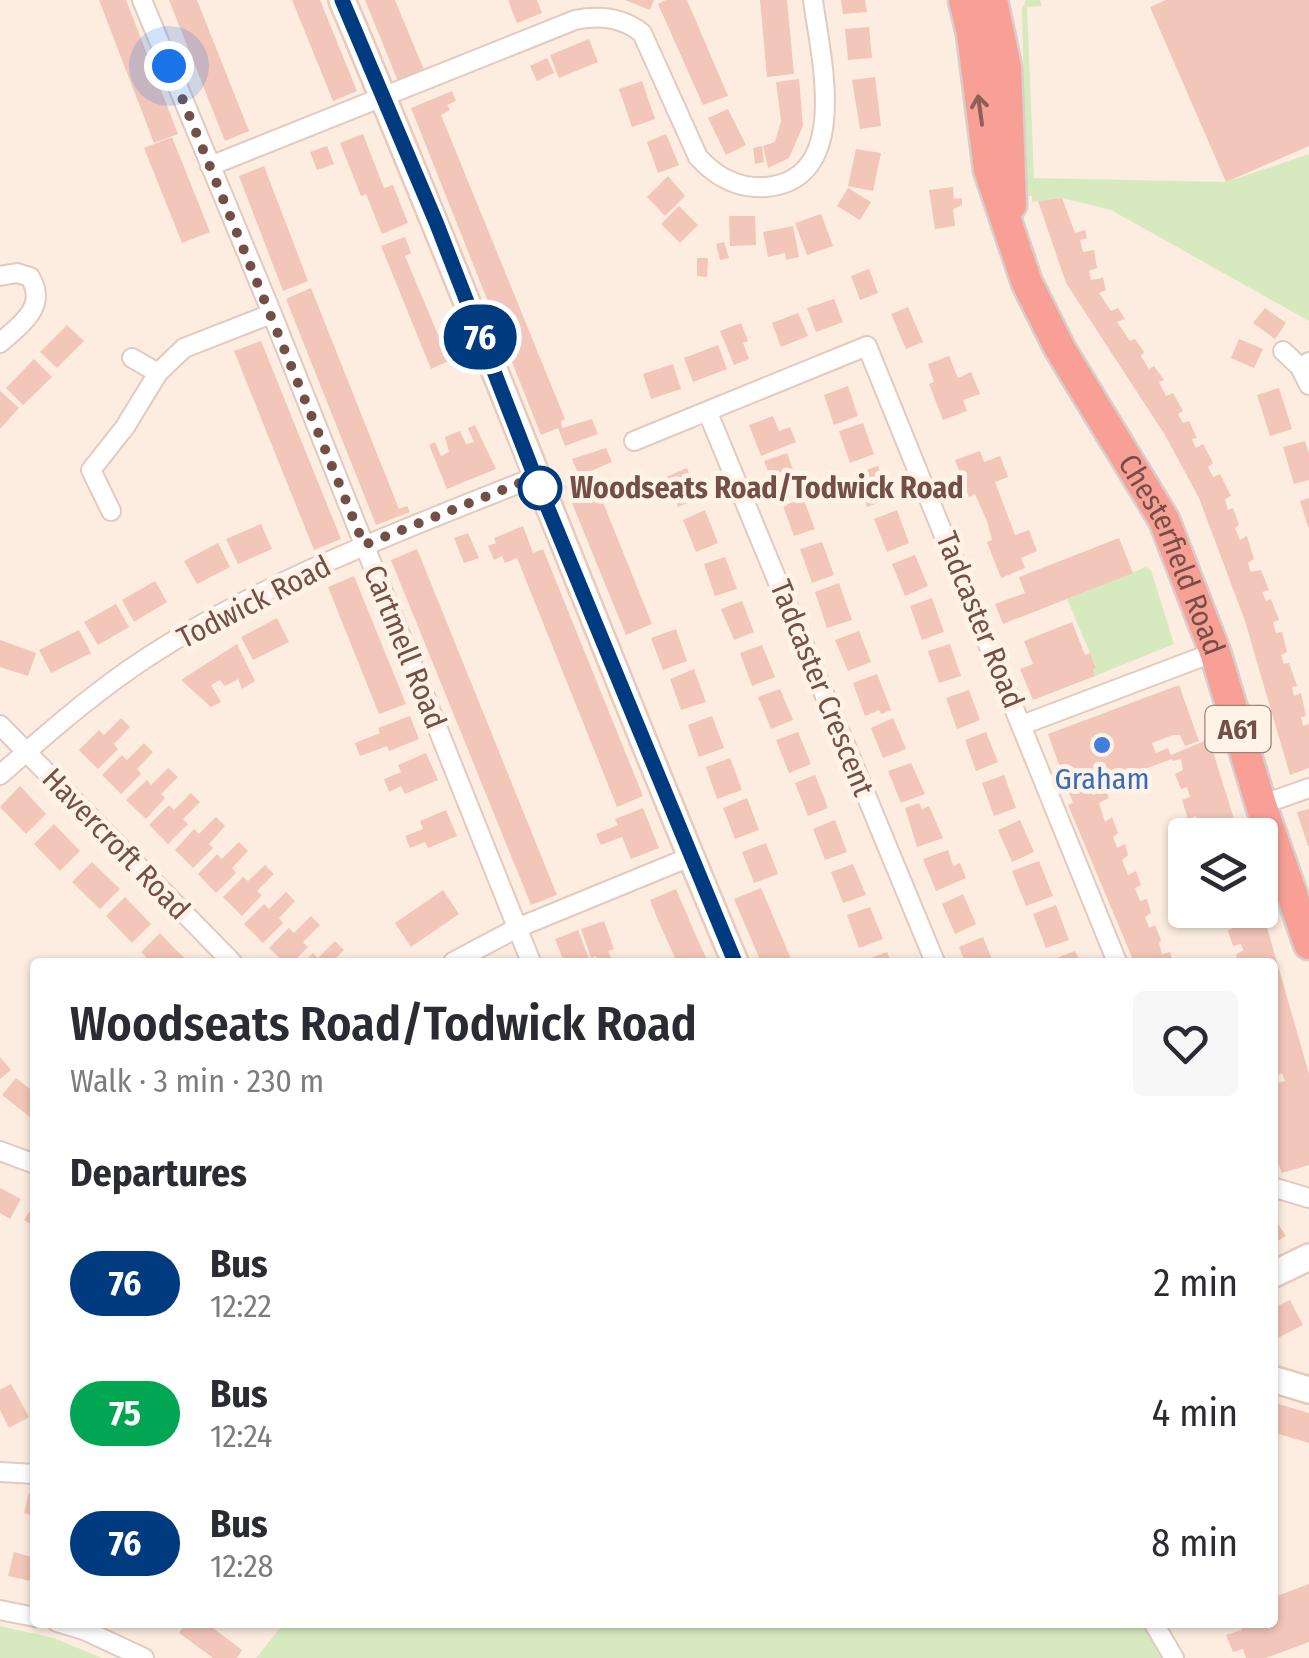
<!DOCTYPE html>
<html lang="en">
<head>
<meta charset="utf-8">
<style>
  :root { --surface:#fff; --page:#f7f7f7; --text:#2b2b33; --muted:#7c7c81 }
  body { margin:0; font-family:"Fira Sans Condensed",sans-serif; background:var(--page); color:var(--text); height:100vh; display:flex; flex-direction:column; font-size:38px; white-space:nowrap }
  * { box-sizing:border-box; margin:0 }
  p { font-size:32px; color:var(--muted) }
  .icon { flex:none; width:55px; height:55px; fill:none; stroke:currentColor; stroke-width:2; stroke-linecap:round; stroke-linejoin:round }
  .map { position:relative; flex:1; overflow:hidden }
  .drawer { position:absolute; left:30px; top:958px; width:1248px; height:670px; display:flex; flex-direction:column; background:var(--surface); border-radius:10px; box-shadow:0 2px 8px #0004 }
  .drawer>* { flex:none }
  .badge { padding:0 20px; border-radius:32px; font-size:35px; line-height:65px }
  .fabs { position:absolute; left:1168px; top:818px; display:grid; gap:20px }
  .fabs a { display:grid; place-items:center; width:110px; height:110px; border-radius:10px; background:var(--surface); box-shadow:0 2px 8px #0004; font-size:50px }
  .you { position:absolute; width:50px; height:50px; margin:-25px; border:8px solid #fff; border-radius:50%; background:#1a73e8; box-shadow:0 0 0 15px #1a73e833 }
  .map>.badge { position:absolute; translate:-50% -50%; box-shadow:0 0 0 5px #fff }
  h2 { padding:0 40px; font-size:38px; line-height:90px }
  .round { display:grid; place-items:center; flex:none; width:105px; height:105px; border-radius:10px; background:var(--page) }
  .summary { display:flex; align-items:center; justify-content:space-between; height:170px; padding:0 40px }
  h1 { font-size:48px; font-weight:600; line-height:75px }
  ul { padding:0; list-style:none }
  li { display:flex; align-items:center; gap:30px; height:130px; padding:0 40px }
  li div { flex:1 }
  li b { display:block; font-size:38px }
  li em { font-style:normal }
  li .badge { min-width:110px; font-weight:700; text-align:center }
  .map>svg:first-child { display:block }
  .green { fill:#d7eabf }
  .building { fill:#f2c6b8 }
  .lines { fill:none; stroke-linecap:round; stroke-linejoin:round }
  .street-casing { stroke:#e2cabf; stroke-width:22 }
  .secondary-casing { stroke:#e8cabc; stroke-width:30 }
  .highway-casing { stroke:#d8cecb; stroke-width:35 }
  .street { stroke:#fff; stroke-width:18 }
  .secondary { stroke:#fff; stroke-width:25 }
  .highway { stroke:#f8a096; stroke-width:30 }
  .oneway { stroke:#8e6057 }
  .line-casing { stroke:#fff; stroke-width:22 }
  .line { stroke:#003b80; stroke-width:15 }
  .walk { stroke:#735047; stroke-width:10; stroke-dasharray:0 18 }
  .stop-dot { fill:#fff; stroke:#003b80; stroke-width:5 }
  .shop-dot { fill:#3f7fe0; stroke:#fff2e7; stroke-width:4 }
  .labels { text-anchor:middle; stroke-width:10; stroke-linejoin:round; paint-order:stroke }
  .shield { fill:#fff2e7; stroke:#9d8177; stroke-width:2.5 }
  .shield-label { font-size:28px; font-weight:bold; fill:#735047 }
  .stop-label { font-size:30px; font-weight:bold; fill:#735047; stroke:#fff2e7; text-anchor:start }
  .street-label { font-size:30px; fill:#735047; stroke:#fff2e7 }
  .shop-label { font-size:30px; fill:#366cbe; stroke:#fff2e7 }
</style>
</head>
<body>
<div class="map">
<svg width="1309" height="1658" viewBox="0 0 1309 1658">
  <rect width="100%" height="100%" fill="#fcede0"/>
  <!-- green -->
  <path class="green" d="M1026,0h14l2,6 -15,1 7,171 192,4 83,-28v167l-198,-111 -49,-12 -30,4v-6h-6l-4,-187z
    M1146,567l5,3 23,74 -79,32 -2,-7 3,-2 -29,-68z
    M284,1623l859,-1 21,36h-908z
    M0,1626l54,12 48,20h-102z"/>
  <!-- building -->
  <path class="building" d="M99,0h27l52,134 -24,9z
    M169,0h28l52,131 -24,10z
    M292,0h28l37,91 -24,10z
    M365,0h30l29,70 -26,11z
    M508,0h29l5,13 -25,10z
    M625,0h29l-4,10z
    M666,0h21l41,96 -25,9 -45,-101z
    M760,0h27l7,74 -27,3z
    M841,0h24l2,12 -24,2z
    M1166,0h143v146l-83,36 -76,-175z
    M869,27l3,31 -24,2 -3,-31z
    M589,39l9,23 -39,16 -9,-23z
    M547,58l7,15 -17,8 -7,-15z
    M875,77l6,49 -21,3 -8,-49z
    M799,79l4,47 -14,32 -21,10 -5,-22 12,-4 6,-21 -5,-39z
    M642,81l13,38 -23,8 -13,-38z
    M452,91l4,10 -9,4 3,5 -9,5 124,304 -4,2 1,7 30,-9 6,15 -33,12 -7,-18 -17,7 -130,-327z
    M728,109l18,36 -20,10 -18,-37z
    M363,134l21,54 9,-3 15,38 -26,11 -16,-40 -5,2 -21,-53z
    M666,134l13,31 -21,8 -11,-31z
    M172,137l38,95 -28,11 -38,-95z
    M327,146l7,18 -17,6 -7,-18z
    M762,146l2,16 -9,2 -2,-16z
    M856,149l25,4 -8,38 -25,-5z
    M264,166l44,115 -25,10 -44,-115z
    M668,176l17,20 -20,20 -18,-19z
    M953,187l1,12 8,-1v7l-9,4 2,17 -20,3 -6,-39z
    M848,188l23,14 -11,18 -23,-14z
    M1062,198l13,35 10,-3 2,8 -7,2 3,12 11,-2 3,18 -8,3 2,9 12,-2 3,12 -7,3 12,18 7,-3 7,11 -8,3 13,19 5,-2 9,13 -3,4 8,13 5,-3 10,14 -5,2 7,14 7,-3 10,18 -5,3 5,9 6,-2 8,17 -5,1 4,9 7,-4 10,19 -5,4 5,10 7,-3 11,22 -6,3 3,11 5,-2 6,17 -4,3 5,12 7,-4 7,23 -6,4 3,9 10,-2 8,20 -7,2 4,9 5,-2 8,21 -6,2 3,11 6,-1 5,20 -6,3 3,9 5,-1 8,23 -5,1 2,9 7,-3 5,23 -5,1 2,9 6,-2v44l-19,7 -45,-154 -46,-123 -34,-63 -99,-152 -28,-82z
    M679,206l19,19 -18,18 -19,-19z
    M821,214l12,32 -26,9 -12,-32z
    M729,216h26l1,29 -26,1z
    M793,226l6,31 -13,3 -1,-7 -17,4 -5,-25z
    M405,237l6,16 -6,3 36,86 5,-2 7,19 -22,10 -50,-123z
    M724,242l5,16 -9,2 -4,-16z
    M697,258h11l-1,19 -10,-1z
    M869,269l9,24 -18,7 -9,-24z
    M311,288l88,221 8,-3 3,6 -34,13 -90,-226z
    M834,299l9,23 -27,10 -9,-24z
    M908,307l15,35 -17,7 -15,-35z
    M1265,308l21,15 -11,16 -22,-16z
    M798,313l10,23 -27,11 -9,-24z
    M741,323l7,18 -5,2 6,16 -15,6 -14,-34z
    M67,325l17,16 -27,27 -17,-16z
    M1239,339l24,10 -9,19 -23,-10z
    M261,341l80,198 -27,11 -80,-199z
    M718,345l9,24 -34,13 -9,-24z
    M949,356l9,22 13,-6 9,22 -17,6 4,11 -24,9 -14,-36 5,-2 -6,-18z
    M34,359l18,18 -29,28 -17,-17z
    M673,364l8,25 -30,10 -8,-25z
    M848,386l10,30 -24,9 -10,-30z
    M1279,388l13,41 -22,7 -13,-41z
    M0,391l19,17 -19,21z
    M773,416l6,15 11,-4 6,15 -35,14 -12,-31z
    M863,423l11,31 -24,9 -11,-32z
    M475,425l21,44 -49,20 -18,-44 6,-3 6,14 8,-4 -4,-15 15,-6 6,13 8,-2 -6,-14z
    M1305,441l4,12v27l-15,4 -11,-37z
    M606,448l6,14 -33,14 -7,-17z
    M980,451l4,11 16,-6 8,21 -13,5 20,53 14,-5 8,21 -16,7 4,10 -24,10 -14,-36 5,-2 -5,-19 -12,-27 -6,3 -14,-37z
    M787,453l11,31 -22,8 -12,-31z
    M878,466l12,32 -23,9 -12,-33z
    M687,468l12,30 -21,9 -12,-30z
    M592,475l60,149 -26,11 -61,-149z
    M803,498l12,31 -21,7 -11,-30z
    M1309,498v29h-1l-8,-26z
    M705,510l13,33 -22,9 -13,-32z
    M897,510l12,33 -22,9 -13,-33z
    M261,524l11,25 -34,15 -12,-25z
    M523,526l10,27 10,-4 100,247 -26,11 -100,-249 -12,5 -3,-7 -8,4 -6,-14 8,-3 -2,-5z
    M468,533l11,25 -15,5 -10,-25z
    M1119,538l14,35 -130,51 -8,-20 30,-11 -6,-16z
    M822,542l12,33 -22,8 -12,-34z
    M218,543l12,24 -33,17 -13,-23z
    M417,549l140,346 -26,10 -140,-345z
    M915,555l13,31 -23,10 -13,-32z
    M725,557l12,32 -22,7 -11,-32z
    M354,576l52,128 -27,10 -51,-127z
    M155,581l12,21 -33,20 -12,-22z
    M839,583l13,37 -25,8 -12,-36z
    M932,598l12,34 -22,8 -12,-34z
    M742,601l12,31 -20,8 -13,-31z
    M116,604l13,23 -31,18 -14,-23z
    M277,618l12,24 -36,18 -12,-23z
    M1072,622l13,33 5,-2 6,15 -3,1 2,7 -62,24 -13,-31 13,-5 -9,-23z
    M676,629l11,32 -24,9 -12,-32z
    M79,630l12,23 -40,20 -12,-23z
    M859,631l12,31 -23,9 -13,-31z
    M0,640l36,13 -8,23 -28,-9z
    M237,644l18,37 -13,8 -4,-10 -13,7 -5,-6 -9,5 10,17 -10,5 -30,-27z
    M950,644l11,32 -22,7 -11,-32z
    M762,645l13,32 -23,9 -12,-33z
    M694,669l12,33 -25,8 -11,-31z
    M877,674l14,36 -10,4 -2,-4 -14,6 -12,-33z
    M1179,685l20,56 -14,5 -5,-11h-7l-21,8 4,10 12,-5 3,7 38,-16 30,96h-45l-3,-6 8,-5 -3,-8 -8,3 -6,-19 8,-3 -3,-10 -6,2 -6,-15 8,-4 -2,-11 -8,2 -1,-2 -82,30 3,6 13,-5 3,8 -10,5 6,19 7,-5 6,16 -5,4 4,11 8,-4 3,11 -6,5 6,15 8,-4 5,14 -6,3 5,13 7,-2 4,14 -6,4 4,11 6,-3 6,15 -2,3 3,11 8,-2 3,10h-39l-66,-157 5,-2 -25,-69z
    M780,689l13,31 -22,9 -13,-32z
    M969,690l11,30 -23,9 -11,-31z
    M410,716l9,23 -30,12 -2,-5 -27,10 -5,-13 25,-10 -2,-5z
    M712,716l12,32 -25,9 -11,-32z
    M121,718l9,9 -16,17 4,5 -20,20 -19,-19 20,-20 5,5z
    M893,718l13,31 -23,9 -12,-30z
    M798,732l13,32 -22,9 -13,-33z
    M986,732l12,30 -22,9 -11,-31z
    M144,743l9,9 -16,17 4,5 -20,20 -19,-19 20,-20 5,5z
    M426,753l12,27 -33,14 -4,-8 -12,6 -5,-13 17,-7 -3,-7z
    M730,758l12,32 -25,9 -11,-32z
    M911,763l14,31 -24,9 -13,-32z
    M168,768l10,9 -17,17 4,4 -19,21 -20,-19 21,-20 4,5z
    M815,775l13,33 -20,8 -13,-33z
    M1004,775l12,33 -22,8 -12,-33z
    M20,786l26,28 -20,20 -26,-27z
    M191,793l9,9 -17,17 5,5 -20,20 -19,-19 20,-20 5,5z
    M747,798l12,32 -24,9 -12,-31z
    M919,803l3,6 7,-3 14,32 -26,9 -12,-39z
    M643,808l16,40 -28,11 -9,-22 -21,8 -5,-11 22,-9 -3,-6z
    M1309,809v37h-1l-11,-34z
    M446,810l11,26 -29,12 -3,-6 -15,6 -5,-12 18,-7 -3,-8z
    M216,817l9,9 -16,18 4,4 -20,20 -18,-18 19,-21 5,5z
    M835,820l12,32 -22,8 -12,-31z
    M1020,820l14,32 -22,10 -14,-32z
    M54,824l26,27 -20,20 -26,-27z
    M239,842l9,9 -16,17 4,5 -20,20 -18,-19 19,-20 5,5z
    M766,843l12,31 -24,9 -12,-31z
    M948,850l5,16 7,-3 6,15 -30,13 -13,-32z
    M1039,861l14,35 -27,10 -14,-35z
    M92,862l28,27 -20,20 -28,-27z
    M853,864l13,31 -23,8 -12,-31z
    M265,865l9,9 -17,17 5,4 -20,21 -19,-19 20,-20 5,4z
    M761,888l23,54 8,20h-31l-27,-63z
    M676,889l21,49 11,24h-31l-17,-37 -10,-25z
    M443,890l16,24 -48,33 -16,-24z
    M286,892l9,9 -16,17 4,5 -20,20 -19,-19 20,-20 5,5z
    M963,894l13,30 -21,10 -13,-30z
    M125,897l26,27 -19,19 -26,-27z
    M1056,905l13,35 -23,8 -13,-34z
    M870,907l13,32 -24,9 -12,-33z
    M1222,910h40l47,164v91l-27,8 -10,-24 2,-65 11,-3 -3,-8 -10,5v-116h-33l-3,-7 7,-5 -2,-6 -8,2 -5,-15 6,-4 -3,-8 -6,2z
    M311,916l9,9 -17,17 5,5 -15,15h-9l-15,-14 20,-20 5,5z
    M604,921l10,28 -6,2 5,11h-15l-2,-6 -5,2 -10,-29z
    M578,930l11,29 -6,3h-19l-9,-23z
    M160,933l15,16 14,13h-38l-10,-10z
    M983,937l10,25h-28l-6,-15z
    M335,941l9,9 -12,12h-28l9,-9 5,5z
    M1075,951l5,11h-34z
    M887,952l4,10h-31z
    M0,1057l11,13 -11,9z
    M16,1078l19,15v28l-33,-26z
    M0,1188l21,11 -11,20 -10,-6z
    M35,1203v24l-11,-7z
    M1272,1215l14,21 -14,8z
    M1290,1300l13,25 -31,16v-32z
    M11,1384l18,33 -20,11 -9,-18v-20z
    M1272,1402l37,11v30l-37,-11z
    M29,1493l6,2v21l-11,-3z
    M14,1552l21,6v24l-27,-6z
    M1309,1584v58l-43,16h-20l-3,-9 -10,3 -7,-17 16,-5 -3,-8h33v-24z
    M186,1622h19l37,28 -5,8h-24l-34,-25z"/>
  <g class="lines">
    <defs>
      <path id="street" d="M142,0l126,304 263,658
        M210,166l365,-146c25,-5 47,-3 67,13l56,124c18,20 40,32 68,30 87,-8 54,-132 47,-187
        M0,276l17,-3 13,4c18,30 -9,47 -30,66
        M1283,351l17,16
        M132,358l26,15
        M1309,362l-9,5 9,18
        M708,413l227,549
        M634,441l233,-95 250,616
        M111,511l-20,-41 34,-43 33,-54 26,-25 87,-34
        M0,725l232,237
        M1022,725l193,-73
        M0,775c42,-37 84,-74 130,-106 120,-83 270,-138 405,-192
        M1261,805l48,-17
        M453,962l64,-34 173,-71
        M0,1151l35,13
        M1272,1187l37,11
        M0,1472l35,2
        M0,1610l35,7
        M57,1622l27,8 60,28
        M1153,1622l21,36"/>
      <path id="secondary" d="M342,0c136,319 258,643 393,962
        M1272,1275l37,-18
        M1272,1379l37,11"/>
      <g id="highway">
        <path id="s1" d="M964,0l8,34 17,136 38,113 33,66 104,171 51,132 46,153 48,139"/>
        <path d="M992,0l14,67 5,138"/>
      </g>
    </defs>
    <!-- street casing -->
    <use href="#street" class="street-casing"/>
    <!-- secondary casing -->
    <use href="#secondary" class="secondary-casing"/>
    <!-- highway casing -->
    <use href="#highway" class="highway-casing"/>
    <!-- street -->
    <use href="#street" class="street"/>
    <!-- secondary -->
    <use href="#secondary" class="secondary"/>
    <!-- highway -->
    <use href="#highway" class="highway"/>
  </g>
  <!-- one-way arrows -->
  <defs><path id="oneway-shaft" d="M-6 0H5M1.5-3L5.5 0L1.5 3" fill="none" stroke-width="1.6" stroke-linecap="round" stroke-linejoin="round" transform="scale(2.5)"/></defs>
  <use class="oneway" href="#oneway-shaft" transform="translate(980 110) rotate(-98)"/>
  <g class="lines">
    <defs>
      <path id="line" d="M342,0l94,222 99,255 200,485"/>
    </defs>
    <!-- line casing -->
    <use href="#line" class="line-casing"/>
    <!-- line -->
    <use href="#line" class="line"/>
    <!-- walk -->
    <path class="walk" d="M169,66l195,479 171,-68 5,11"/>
  </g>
  <!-- markers -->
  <circle class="stop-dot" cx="540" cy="488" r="20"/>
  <circle class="shop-dot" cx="1102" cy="745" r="10"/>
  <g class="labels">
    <!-- shield labels -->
    <rect class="shield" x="1205.5" y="706" width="65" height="46" rx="8"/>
    <g class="shield-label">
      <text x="1238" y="739">A61</text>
    </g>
    <!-- stop labels -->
    <g class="stop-label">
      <text x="570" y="498">Woodseats Road/Todwick Road</text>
    </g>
    <!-- street labels -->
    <g class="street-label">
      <text dy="10" stroke="none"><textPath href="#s1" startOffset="600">Chesterfield Road</textPath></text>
      <text transform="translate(254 602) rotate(-27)" y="10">Todwick Road</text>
      <text transform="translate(980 620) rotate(68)" y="10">Tadcaster Road</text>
      <text transform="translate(405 647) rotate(68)" y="10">Cartmell Road</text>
      <text transform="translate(822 688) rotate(68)" y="10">Tadcaster Crescent</text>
      <text transform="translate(116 844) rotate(46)" y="10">Havercroft Road</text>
    </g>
    <!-- shop labels -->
    <g class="shop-label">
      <text x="1102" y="789">Graham</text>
    </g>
  </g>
</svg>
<div class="fabs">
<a><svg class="icon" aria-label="layers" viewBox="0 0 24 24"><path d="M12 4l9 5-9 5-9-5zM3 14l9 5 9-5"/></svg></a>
</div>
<div class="you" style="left:169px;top:66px"></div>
<b class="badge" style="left:480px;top:337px;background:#003b80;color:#fff">76</b>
<section class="drawer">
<div class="summary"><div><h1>Woodseats Road/Todwick Road</h1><p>Walk · 3 min · 230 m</p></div><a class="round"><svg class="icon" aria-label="heart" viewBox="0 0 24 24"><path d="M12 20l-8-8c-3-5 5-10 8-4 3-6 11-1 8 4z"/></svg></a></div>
<h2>Departures</h2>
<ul>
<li><span class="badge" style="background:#003b80;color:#fff">76</span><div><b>Bus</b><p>12:22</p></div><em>2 min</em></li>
<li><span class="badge" style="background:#00a651;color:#fff">75</span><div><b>Bus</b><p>12:24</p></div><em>4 min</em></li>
<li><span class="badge" style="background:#003b80;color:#fff">76</span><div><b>Bus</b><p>12:28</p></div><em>8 min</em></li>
</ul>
</section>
</div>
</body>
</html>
